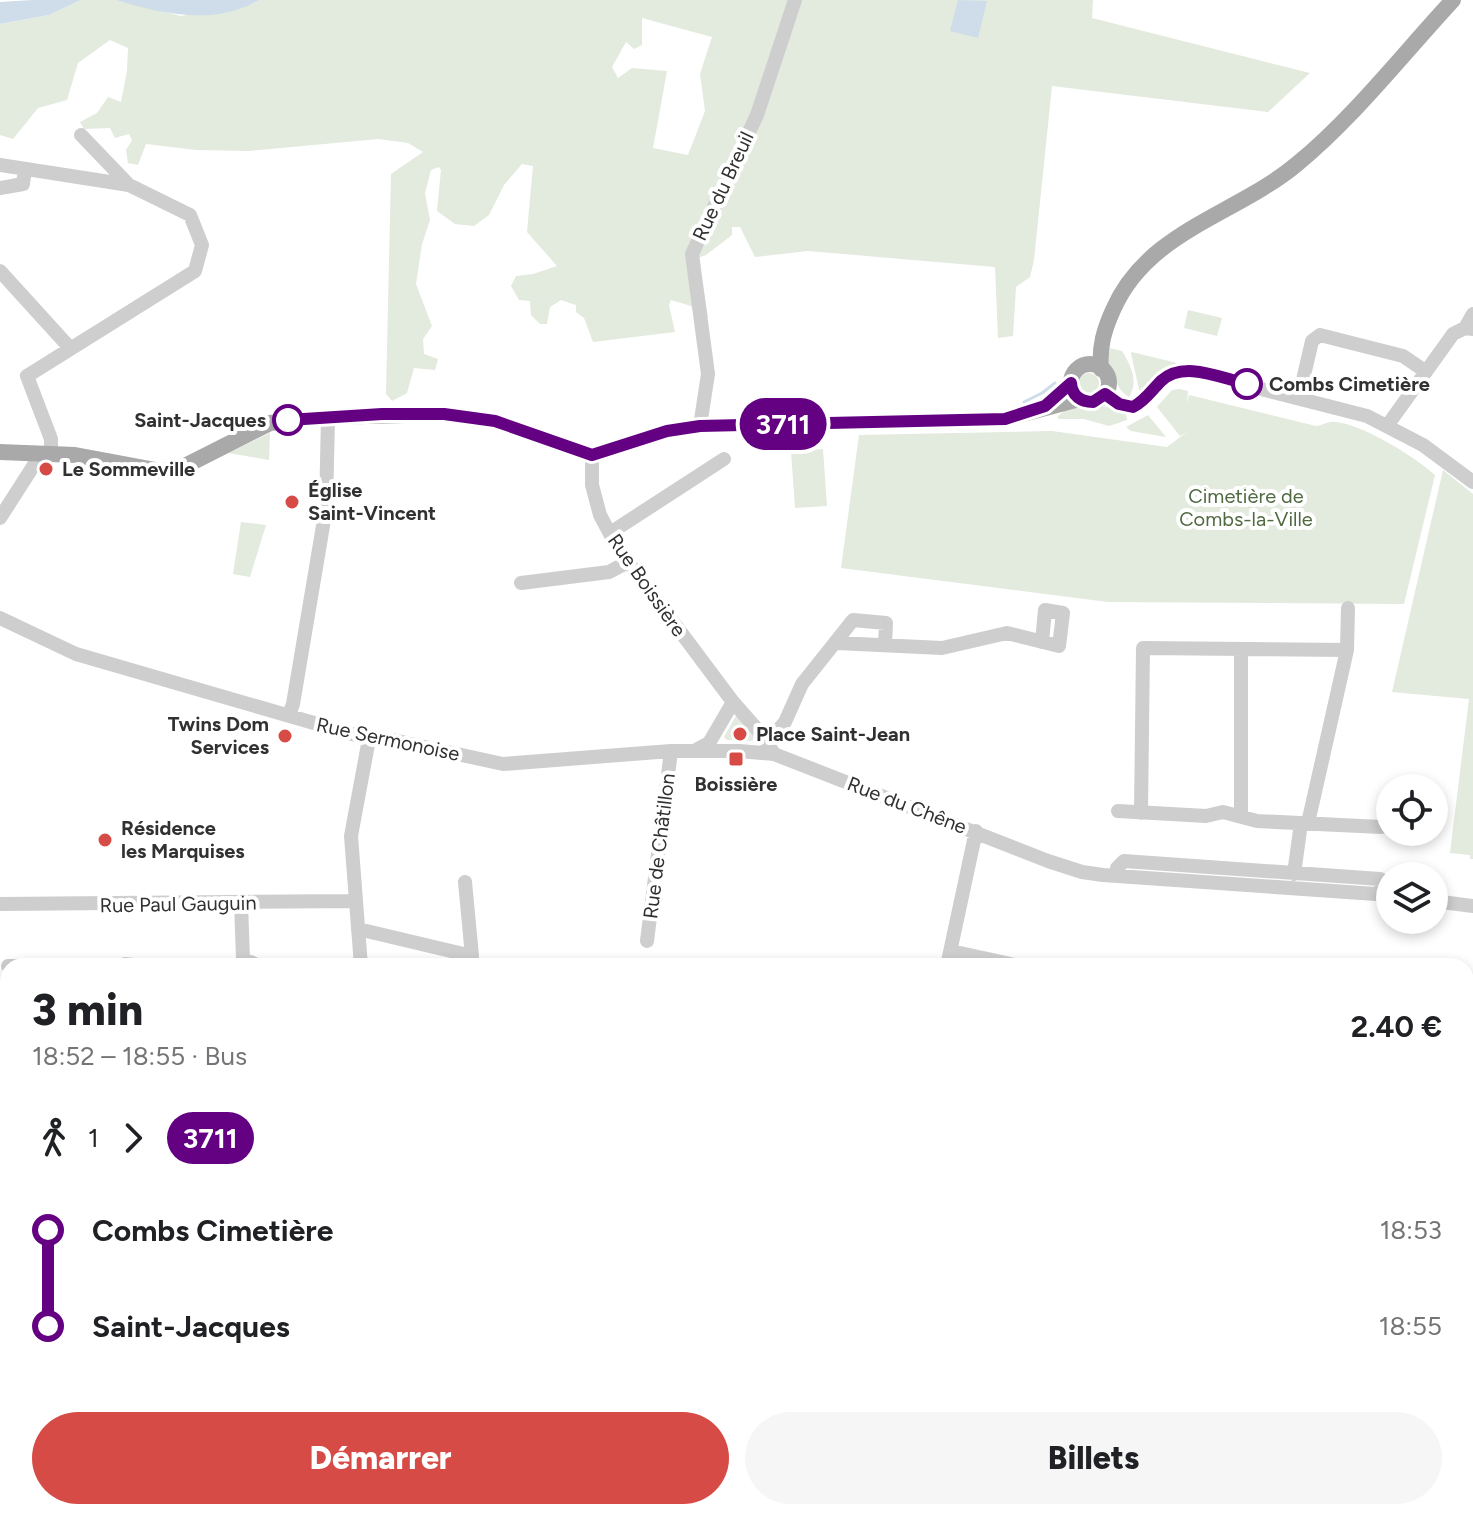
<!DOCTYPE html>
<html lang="fr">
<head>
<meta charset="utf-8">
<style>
  :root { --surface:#fff; --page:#f6f6f6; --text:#202124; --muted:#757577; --accent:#d64b45 }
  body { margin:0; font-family:Figtree,sans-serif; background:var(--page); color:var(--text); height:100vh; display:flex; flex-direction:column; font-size:30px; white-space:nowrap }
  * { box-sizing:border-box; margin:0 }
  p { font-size:26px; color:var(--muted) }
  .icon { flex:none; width:44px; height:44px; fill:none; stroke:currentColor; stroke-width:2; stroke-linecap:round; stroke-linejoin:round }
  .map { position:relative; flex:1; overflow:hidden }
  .details { position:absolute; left:0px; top:958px; width:1474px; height:562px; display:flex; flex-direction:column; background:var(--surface); border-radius:24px 24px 0 0; box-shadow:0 4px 12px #0003 }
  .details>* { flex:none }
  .badge { padding:0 16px; border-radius:26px; font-size:28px; line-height:52px }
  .buttons { position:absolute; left:1376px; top:774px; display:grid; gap:16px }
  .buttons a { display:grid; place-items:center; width:72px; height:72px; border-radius:50%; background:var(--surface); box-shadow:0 4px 12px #0003; font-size:40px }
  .map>.badge { position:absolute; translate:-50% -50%; box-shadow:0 0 0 4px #fff }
  .legs { display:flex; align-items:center; gap:12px; height:88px; padding:0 32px; font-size:26px }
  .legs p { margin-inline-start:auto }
  .summary { display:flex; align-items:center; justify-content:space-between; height:136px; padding:0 32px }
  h1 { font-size:44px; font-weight:800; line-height:60px }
  .action { display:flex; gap:16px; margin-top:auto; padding:16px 32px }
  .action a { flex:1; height:92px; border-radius:48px; background:var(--accent); color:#fff; font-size:32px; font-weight:800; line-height:92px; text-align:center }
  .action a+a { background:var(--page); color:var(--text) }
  ul { padding:0 32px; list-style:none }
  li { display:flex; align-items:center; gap:28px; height:96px; font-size:30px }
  li i { display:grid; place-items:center; width:12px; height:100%; margin:0 10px; background:currentColor }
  li i::after { content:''; width:20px; height:20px; margin:-10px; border:6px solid; border-radius:50%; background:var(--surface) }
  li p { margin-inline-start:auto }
  li:first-child i { background:linear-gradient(#0000 50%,currentColor 0) }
  li:last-child i { background:linear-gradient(currentColor 50%,#0000 0) }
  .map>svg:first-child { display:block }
  .green { fill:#e3eade; fill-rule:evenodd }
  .water { fill:#cfddea }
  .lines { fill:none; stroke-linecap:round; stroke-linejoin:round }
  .stream { stroke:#cfddea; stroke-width:3 }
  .minor { stroke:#cecece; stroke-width:14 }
  .major { stroke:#a9a9a9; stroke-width:16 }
  .line-1-casing { stroke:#fff; stroke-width:18 }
  .line-1 { stroke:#640082; stroke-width:12 }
  .stop-1-dot { fill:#fff; stroke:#640082; stroke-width:4 }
  .poi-dot { fill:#d64b45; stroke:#fff; stroke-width:3 }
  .labels { text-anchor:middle; stroke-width:8; stroke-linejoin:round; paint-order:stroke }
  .street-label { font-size:20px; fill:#313131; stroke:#fff }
  .stop-label { font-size:20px; font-weight:bold; fill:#313131; stroke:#fff; text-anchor:start }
  .poi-label { font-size:20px; font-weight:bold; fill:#313131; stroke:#fff; text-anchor:start }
  .park-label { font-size:20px; fill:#506a42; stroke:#fff }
</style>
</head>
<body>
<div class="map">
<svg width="1473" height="1519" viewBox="0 0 1473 1519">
  <rect width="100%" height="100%" fill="#fff"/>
  <!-- green -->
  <path class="green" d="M81,0h35l65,16 71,-12 7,-4h834l-1,18 218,55 -42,39 -216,-26 -18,174 -4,17 -14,10 -3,49 -15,2 -3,-71 -187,-16 -53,6 -15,-30h-8v8l-26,20 -16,6 11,13 7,43h-11l-6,-11 -20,-6 -2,5 6,27 -82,10 -9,-24 -8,-6v-7l-15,-5 -11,7 -3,17h-7l-9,-9 -1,-14 -11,-1 -8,-14 5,-10 17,-2 24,-8 -30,-34 6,-66 -11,-2 -18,21 -15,30 -15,11 -19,-2 -18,-13 4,-41 -2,-3 -8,3 -6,23 5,27 -8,24 -6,40 16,42 -9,13 1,15 14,5 -3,11 -21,-2 -7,25 -15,8 -6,-7 5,-220 32,-22 -15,-9 -30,-4 -129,12 -53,-1 -50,-6 -8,21 -10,-2 -2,-13 6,-10 -3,-6 -14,4 -5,-10 -26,1 -4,-7 17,-9 11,-16 13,5 6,-31 1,-23 -18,-8 -32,23 -11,37 -29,8 -25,31 -13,-4v-111l49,-9zM642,18l70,19 -12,37 5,37 -17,44 -35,-7 14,-77 -35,-3 -14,10 -6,-11 14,-25 8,7 8,-4z
    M1188,310l34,8 -5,18 -33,-8z
    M1108,340l1,8 13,3c9,15 17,30 7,46 -15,-9 -12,-23 -24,-33z
    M1131,353l1,-1 53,13 -22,6 -23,23z
    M1079 383a10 10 0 1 1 20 0a10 10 0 1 1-20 0Z
    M1179,389l9,2 -1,13 2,-9 127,31c6,0 12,-5 18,-4 27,1 81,35 101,53l-31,129 -296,-2 -267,-34 18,-133 193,-4 115,16 20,-15 -7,4 -23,-29 15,-17z
    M1073,404l35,3 18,6 1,7 -18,6 -25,-7h-26v-3l5,-4 -2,-5z
    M1148,415l18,22 -35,-6 -5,-4z
    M270,433l-1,27 -41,-7z
    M823,449l4,57 -32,2 -4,-57z
    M1443,470l30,24v365h-3v-4l-20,-2 19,-154 -77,-7z
    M241,522l25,3 -16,52 -17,-3z
    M737,714l18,23 -3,4 -25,-1 -3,-3z
    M436,1512h293l-1,7h-298z
    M1143,1512h107l-2,7h-108z"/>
  <!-- water -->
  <path class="water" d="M32,0h49l-32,15 -49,9v-22z
    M116,0h143c-45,26 -97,14 -143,0z
    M958,0l29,1 -9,37 -28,-7z"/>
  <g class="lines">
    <!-- stream -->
    <path class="stream" d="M1024,402l18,-9 13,-10"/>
    <!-- minor -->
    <path class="minor" d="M81,135l48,50
      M0,165l129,20 61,30 12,30 -7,26 -168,105 24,63v15
      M0,188l23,-4 2,-15
      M0,271l70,77
      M1465,328l8,-14
      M1105,394l14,10 14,3c24,-12 31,-40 62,-35l172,44 56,29 50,37
      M1299,397l13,-56 8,-6 83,21 22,15
      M700,426l8,-52 -16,-120 65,-139 38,-115
      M1387,426l66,-92 12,-6 8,1
      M592,455v30l8,30 17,32 116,155 30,34 11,18
      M0,518l34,-53 4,-12
      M610,533l114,-74
      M521,583l88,-11 19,-10
      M0,618l76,36 293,85 24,1 110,24 168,-13h68l35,3 274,107 34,11 21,3 287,20
      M837,643l105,5 65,-15 52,13 4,-33 -18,-3 -3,32
      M1241,649v167
      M289,715l4,-11 33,-196 2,-91
      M768,742l17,-20 17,-38 51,-64 33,3 -1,22
      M696,750l13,-7 24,-41
      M1118,811l88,5 17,-4 34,9 124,6
      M1141,813l2,-165 204,2
      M1308,823l39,-173 1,-42
      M1294,874l7,-51
      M1116,876l1,-8 7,-7 256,18 3,15
      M1434,901l39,5
      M241,903l2,56 12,5
      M0,904l355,-3
      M358,929l114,27 -7,-74
      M647,941l24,-190
      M951,951l69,15
      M8,966h12
      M123,966l2,-2 16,2
      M361,966l-10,-130 18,-97
      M947,966l29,-135
      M0,1086l8,-5
      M0,1224l8,1
      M1466,1290h7
      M0,1355l8,2
      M0,1391l8,4
      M20,1512v7
      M151,1512l3,7
      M250,1512v7
      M322,1512l3,7
      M835,1512l40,7
      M1331,1512l2,7
      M1438,1512l2,7
      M805,1519l3,-7
      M1084,1519l1,-7
      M1451,1519l22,-4"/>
    <!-- major -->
    <path class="major" d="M1071 383a19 19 0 1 1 38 0a19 19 0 1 1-38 0Z
      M1101,369c-2,-22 3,-39 12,-59 34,-79 123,-95 184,-146 57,-47 105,-109 156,-164
      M0,452l75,3 86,16 16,-1 93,-47 58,-6 116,-3 51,7 97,34 75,-24 33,-5 305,-7 74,-20"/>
  </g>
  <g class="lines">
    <defs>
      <path id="line-1" d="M288,420l94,-6h62l51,7 97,34 75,-24 33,-5 305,-7 40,-13 26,-23c1,13 10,19 22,19l12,-8 14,10 14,3c12,-6 19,-17 28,-26 23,-21 59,-3 86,3"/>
    </defs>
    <!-- line-1 casing -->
    <use href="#line-1" class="line-1-casing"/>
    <!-- line-1 -->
    <use href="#line-1" class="line-1"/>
  </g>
  <!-- markers -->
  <g class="stop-1-dot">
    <circle cx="1247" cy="384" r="14"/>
    <circle cx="288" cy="420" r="14"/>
  </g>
  <g class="poi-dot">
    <circle cx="46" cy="469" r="8"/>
    <circle cx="292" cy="502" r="8"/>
    <circle cx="740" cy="734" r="8"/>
    <circle cx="285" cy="736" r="8"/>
    <rect x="728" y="751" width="16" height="16" rx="4"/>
    <circle cx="105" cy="840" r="8"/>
  </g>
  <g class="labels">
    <!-- street labels -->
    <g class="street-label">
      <text transform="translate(723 186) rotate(-65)" y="7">Rue du Breuil</text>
      <text transform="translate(647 585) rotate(55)" y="7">Rue Boissière</text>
      <text transform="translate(388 739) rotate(12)" y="7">Rue Sermonoise</text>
      <text transform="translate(907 805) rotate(21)" y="7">Rue du Chêne</text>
      <text transform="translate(659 846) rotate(-83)" y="7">Rue de Châtillon</text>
      <text transform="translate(178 904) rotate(-1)" y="7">Rue Paul Gauguin</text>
    </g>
    <!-- stop labels -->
    <g class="stop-label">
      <text x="1269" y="391">Combs Cimetière</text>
      <text x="266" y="427" text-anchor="end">Saint-Jacques</text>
    </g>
    <!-- poi labels -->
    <g class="poi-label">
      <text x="62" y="476">Le Sommeville</text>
      <text x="308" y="497">Église<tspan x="308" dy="23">Saint-Vincent</tspan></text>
      <text x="269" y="731" text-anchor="end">Twins Dom<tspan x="269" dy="23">Services</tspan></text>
      <text x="756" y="741">Place Saint-Jean</text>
      <text x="736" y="791" text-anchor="middle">Boissière</text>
      <text x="121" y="835">Résidence<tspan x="121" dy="23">les Marquises</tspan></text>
    </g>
    <!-- park labels -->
    <g class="park-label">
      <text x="1246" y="503">Cimetière de<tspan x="1246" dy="23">Combs-la-Ville</tspan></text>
    </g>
  </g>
</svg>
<div class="buttons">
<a><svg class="icon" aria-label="locate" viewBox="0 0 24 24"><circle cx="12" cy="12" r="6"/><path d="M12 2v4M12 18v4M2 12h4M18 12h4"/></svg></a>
<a><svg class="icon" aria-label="layers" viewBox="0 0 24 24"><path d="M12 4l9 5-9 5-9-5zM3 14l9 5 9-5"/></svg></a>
</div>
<b class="badge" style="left:783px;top:424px;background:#640082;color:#fff">3711</b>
<section class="details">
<div class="summary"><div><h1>3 min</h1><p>18:52 – 18:55 · Bus</p></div><b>2.40 €</b></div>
<div class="legs"><svg class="icon" aria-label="walk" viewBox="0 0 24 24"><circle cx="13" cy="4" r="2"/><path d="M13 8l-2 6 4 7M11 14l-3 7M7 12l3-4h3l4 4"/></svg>1<svg class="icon" aria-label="forward" viewBox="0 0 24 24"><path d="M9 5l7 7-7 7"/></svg><b class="badge" style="background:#640082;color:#fff">3711</b></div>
<ul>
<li><i style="color:#640082"></i><b>Combs Cimetière</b><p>18:53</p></li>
<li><i style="color:#640082"></i><b>Saint-Jacques</b><p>18:55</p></li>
</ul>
<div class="action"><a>Démarrer</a><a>Billets</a></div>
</section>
</div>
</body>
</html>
